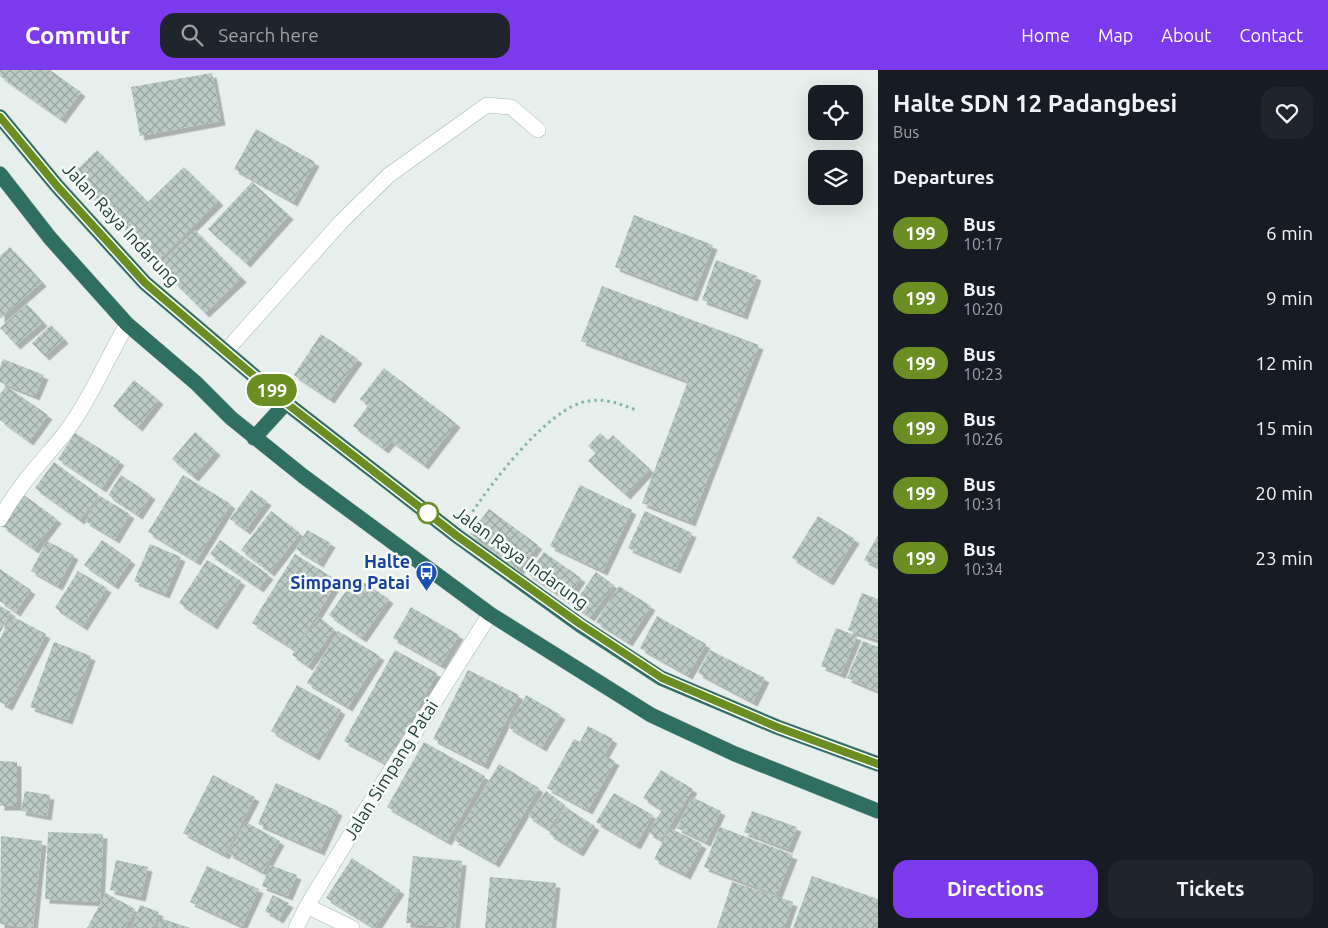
<!DOCTYPE html>
<html lang="en">
<head>
<meta charset="utf-8">
<style>
  :root { --surface:#171b24; --page:#20242c; --text:#f1f3f6; --muted:#9ea1a6; --accent:#7c3aed }
  body { margin:0; font-family:Ubuntu,sans-serif; background:var(--page); color:var(--text); height:100vh; display:flex; flex-direction:column; font-size:19px; white-space:nowrap }
  * { box-sizing:border-box; margin:0 }
  p { font-size:16px; color:var(--muted) }
  .icon { flex:none; width:28px; height:28px; fill:none; stroke:currentColor; stroke-width:2; stroke-linecap:round; stroke-linejoin:round }
  .map { position:relative; flex:1; overflow:hidden }
  .side { display:flex; flex-direction:column; background:var(--surface); width:450px }
  .side>* { flex:none }
  .badge { padding:0 10px; border-radius:16px; font-size:18px; line-height:32px }
  .fabs { position:absolute; left:808px; top:15px; display:grid; gap:10px }
  .fabs a { display:grid; place-items:center; width:55px; height:55px; border-radius:10px; background:var(--surface); box-shadow:0 5px 20px #0002; font-size:25px }
  .map>.badge { position:absolute; translate:-50% -50%; box-shadow:0 0 0 2px #fff }
  h2 { padding:0 15px; font-size:19px; line-height:45px }
  .round { display:grid; place-items:center; flex:none; width:52px; height:52px; border-radius:15px; background:var(--page) }
  .headline { display:flex; align-items:center; justify-content:space-between; height:85px; padding:0 15px }
  h1 { font-size:24px; font-weight:700; line-height:38px }
  .primary-button { display:flex; gap:10px; margin-top:auto; padding:10px 15px }
  .primary-button a { flex:1; height:58px; border-radius:15px; background:var(--accent); color:#fff; font-size:20px; font-weight:700; line-height:58px; text-align:center }
  .primary-button a+a { background:var(--page); color:var(--text) }
  ul { padding:0; list-style:none }
  li { display:flex; align-items:center; gap:15px; height:65px; padding:0 15px }
  li div { flex:1 }
  li b { display:block; font-size:19px }
  li em { font-style:normal }
  li .badge { min-width:55px; font-weight:700; text-align:center }
  header { display:flex; align-items:center; gap:30px; box-sizing:border-box; height:70px; padding:0 25px; background:var(--accent); color:#fff }
  header strong { font-size:24px }
  nav { display:flex; gap:28px; margin-inline-start:auto; font-size:18px }
  .search { width:350px; height:45px; background:var(--page); display:flex; align-items:center; gap:12px; box-sizing:border-box; padding:0 18px; border-radius:15px; color:var(--muted); font-size:19px }
  main { display:flex; flex:1; min-height:0 }
  .map>svg:first-child { display:block }
  .building { fill:url(#building-cross-hatch); filter:url(#shadow) }
  .lines { fill:none; stroke-linecap:round; stroke-linejoin:round }
  .lane-casing { stroke:#a8b8b2; stroke-width:16 }
  .street-casing { stroke:#a8b8b2; stroke-width:16 }
  .secondary-casing { stroke:#a4bbb3; stroke-width:16 }
  .highway-casing { stroke:#c2cac8; stroke-width:16 }
  .path { stroke:#86b3a5; stroke-width:3; stroke-dasharray:2.5 4; stroke-linecap:butt }
  .lane { stroke:#fff; stroke-width:15 }
  .street { stroke:#fff; stroke-width:15 }
  .secondary { stroke:#fff; stroke-width:15 }
  .highway { stroke:#2f6f62; stroke-width:15 }
  .line-casing { stroke:#fff; stroke-width:11 }
  .line { stroke:#6b8e23; stroke-width:8 }
  .stop-dot { fill:#fff; stroke:#6b8e23; stroke-width:2.5 }
  .labels { text-anchor:middle; stroke-width:5; stroke-linejoin:round; paint-order:stroke }
  .street-label { font-size:18px; fill:#24423a; stroke:#f7fbf9 }
  .transit-label { font-size:18px; font-weight:bold; fill:#164399; stroke:#f7fbf9; text-anchor:end }
</style>
</head>
<body>
<header>
<strong>Commutr</strong>
<div class="search"><svg class="icon" aria-label="search" viewBox="0 0 24 24"><circle cx="10" cy="10" r="6"/><path d="M15 15l6 6"/></svg>Search here</div>
<nav><a>Home</a><a>Map</a><a>About</a><a>Contact</a></nav>
</header>
<main>
<div class="map">
<svg width="878" height="858" viewBox="0 0 878 858">
  <defs>
    <pattern id="building-cross-hatch" width="8" height="8" patternUnits="userSpaceOnUse" patternTransform="scale(1.25)"><rect width="8" height="8" fill="#bbcac4"/><path d="M0 0l8 8M0 8l8-8" fill="none" stroke="#98a6a0"/></pattern>
    <filter id="shadow"><feDropShadow dx="4.5" dy="4.5" stdDeviation="0" flood-color="#0004"/></filter>
  </defs>
  <rect width="100%" height="100%" fill="#e6efeb"/>
  <!-- building -->
  <path class="building" d="M0,0h50l31,22 -20,27 -61,-43z
    M212,3l9,48 -81,15 -9,-49z
    M256,59l59,33 -22,40 -59,-33z
    M97,80l51,52 36,-35 35,34 -62,61 -86,-86z
    M252,112l37,33 -43,48 -38,-34z
    M634,145l79,30 -20,52 -78,-30z
    M195,160l47,48 -37,35 -47,-47z
    M10,177l32,35 -42,37v-63z
    M716,190l41,16 -14,39 -41,-15z
    M602,216l157,59 -68,177 -49,-19 46,-122 -107,-40z
    M27,234l16,18 -27,23 -16,-17z
    M51,255l13,14 -19,17 -13,-13z
    M321,264l37,25 -28,40 -36,-24z
    M3,289l41,16 -9,21 -35,-14v-15z
    M384,298l72,55 -32,42 -33,-24 -7,8 -31,-23 15,-20 -8,-7z
    M134,310l25,20 -21,27 -25,-21z
    M6,316l42,29 -19,26 -29,-21v-26z
    M195,362l21,19 -22,26 -22,-18z
    M75,363l45,28 -18,27 -44,-29z
    M600,363l8,7 5,-5 37,34 -24,26 -38,-34 8,-8 -8,-7z
    M54,392l45,33 -19,25 -45,-32z
    M121,405l30,20 -13,20 -30,-20z
    M183,405l48,29 -35,57 -48,-29z
    M580,415l52,25 -29,61 -53,-25z
    M251,420l16,11 -21,29 -16,-11z
    M24,425l33,24 -23,30 -32,-23z
    M100,426l30,18 -15,25 -30,-18z
    M489,439l49,36 -19,25 -49,-36z
    M271,441l29,22 -30,39 -29,-22z
    M645,441l47,22 -16,36 -48,-21z
    M818,446l37,23 -26,42 -37,-23z
    M307,460l24,13 -12,20 -23,-14z
    M878,465v32l-14,-7z
    M102,470l29,20 -17,25 -30,-20z
    M220,470l49,35 -10,13 -49,-34z
    M47,471l27,14 -16,31 -27,-15z
    M150,474l31,13 -16,37 -31,-13z
    M544,482l37,26 -15,22 -38,-26z
    M295,484l43,27 -43,69 -43,-27z
    M207,490l34,21 -28,44 -34,-22z
    M0,499l31,21 -15,22 -16,-11z
    M78,501l29,17 -24,38 -28,-18z
    M596,502l18,13 -24,32 -17,-12z
    M356,507l33,22 -27,39 -33,-23z
    M619,516l32,20 -23,36 -32,-20z
    M862,523l16,6v41l-30,-10z
    M0,536l11,6 -11,21z
    M411,537l48,28 -18,30 -48,-27z
    M12,546l34,18 -38,72 -8,-4v-63z
    M657,546l49,28 -18,31 -48,-27z
    M319,547l15,12 -26,37 -16,-11z
    M836,558l21,8 -16,38 -20,-8z
    M338,561l42,25 -32,51 -41,-24z
    M863,571l15,6v44l-31,-13z
    M54,572l37,14 -23,64 -38,-13z
    M395,580l42,23 -50,91 -43,-23z
    M710,580l55,28 -12,24 -55,-29z
    M468,600l51,25 -35,70 -51,-26z
    M297,615l44,25 -26,46 -44,-25z
    M526,625l35,20 -19,32 -34,-20z
    M588,656l25,13 -9,16 11,6 -27,49 -41,-22 27,-49 6,3z
    M424,672l61,34 -38,65 -60,-34z
    M0,691l17,1v44h-17z
    M499,694l40,24 -44,75 -41,-23z
    M661,700l32,19 -32,51 -13,-8 14,-22 -19,-12z
    M213,705l42,22 -30,58 -42,-22z
    M276,713l62,28 -18,40 -62,-27z
    M25,721l25,4 -3,21 -26,-5z
    M546,721l19,14 -17,24 -20,-13z
    M614,723l39,22 -17,30 -40,-23z
    M692,727l29,14 -15,31 -29,-14z
    M565,737l30,19 -16,26 -30,-18z
    M752,741l45,16 -9,22 -44,-17z
    M246,752l34,19 -17,31 -35,-19z
    M720,757l73,28 -16,40 -73,-28z
    M670,758l32,16 -16,31 -32,-16z
    M48,762l55,2 -3,68 -55,-3z
    M1,766l41,5 -9,87 -33,-4z
    M413,786l49,5 -7,67 -49,-5z
    M352,788l48,32 -25,38 -49,-30z
    M116,790l32,7 -7,30 -31,-7z
    M270,795l27,10 -9,21 -26,-10z
    M207,796l52,23 -17,37 -52,-24z
    M812,806l66,23v29h-85z
    M490,807l66,6 -5,45h-66z
    M732,812l61,20 -9,26h-67z
    M106,823l29,16 -10,19h-38z
    M273,825l16,8 -10,16 -14,-8z
    M140,835l19,7 -6,16h-21z
    M160,848l30,10h-33z"/>
  <g class="lines">
    <defs>
      <path id="lane" d="M226,281l115,-129 48,-47 98,-70 24,2 27,23"/>
      <path id="street" d="M0,449c16,-30 40,-56 62,-82 26,-33 44,-76 65,-113
        M307,836l45,22"/>
      <path id="secondary" d="M296,858l11,-22 55,-90 128,-202"/>
      <path id="highway" d="M0,47l57,69 88,97 141,120 171,133 123,89 81,53 116,49 101,37
        M0,104l50,64 77,86 69,59 35,35 72,58 187,138 161,101 84,39 143,57
        M254,368l32,-35"/>
    </defs>
    <!-- lane casing -->
    <use href="#lane" class="lane-casing"/>
    <!-- street casing -->
    <use href="#street" class="street-casing"/>
    <!-- secondary casing -->
    <use href="#secondary" class="secondary-casing"/>
    <!-- highway casing -->
    <use href="#highway" class="highway-casing"/>
    <!-- path -->
    <path class="path" d="M469,447c21,-32 79,-110 119,-116 18,-3 32,3 48,9"/>
    <!-- lane -->
    <use href="#lane" class="lane"/>
    <!-- street -->
    <use href="#street" class="street"/>
    <!-- secondary -->
    <use href="#secondary" class="secondary"/>
    <!-- highway -->
    <use href="#highway" class="highway"/>
  </g>
  <g class="lines">
    <defs>
      <path id="line" d="M0,47l57,69 88,97 141,120 171,133 123,88 82,54 115,49 101,37"/>
    </defs>
    <!-- line casing -->
    <use href="#line" class="line-casing"/>
    <!-- line -->
    <use href="#line" class="line"/>
  </g>
  <!-- icons -->
  <defs>
    <symbol id="bus-pin" viewBox="-11 -11 22 30"><path d="M0 17L-7.5 6A9.5 9.5 0 1 1 7.5 6Z" fill="#1a4fb4" stroke="#f7fbf9"/><path d="M-5-6H5V4H4V6H2V4H-2V6H-4V4H-5ZM-3.5-4V0h7V-4ZM-3.5 1.2v1.5H-2V1.2ZM2 1.2v1.5H3.5V1.2Z" fill="#fff"/></symbol>
  </defs>
  <g fill-rule="evenodd">
    <use href="#bus-pin" x="414" y="490" width="25" height="34"/>
  </g>
  <!-- markers -->
  <circle class="stop-dot" cx="428" cy="443" r="10"/>
  <g class="labels">
    <!-- street labels -->
    <g class="street-label">
      <text transform="translate(121 155) rotate(47)" y="6">Jalan Raya Indarung</text>
      <text transform="translate(521 488) rotate(36)" y="6">Jalan Raya Indarung</text>
      <text transform="translate(391 700) rotate(-58)" y="6">Jalan Simpang Patai</text>
    </g>
    <!-- transit labels -->
    <g class="transit-label">
      <text x="410" y="498">Halte<tspan x="410" dy="21">Simpang Patai</tspan></text>
    </g>
  </g>
</svg>
<div class="fabs">
<a><svg class="icon" aria-label="locate" viewBox="0 0 24 24"><circle cx="12" cy="12" r="6"/><path d="M12 2v4M12 18v4M2 12h4M18 12h4"/></svg></a>
<a><svg class="icon" aria-label="layers" viewBox="0 0 24 24"><path d="M12 4l9 5-9 5-9-5zM3 14l9 5 9-5"/></svg></a>
</div>
<b class="badge" style="left:272px;top:320px;background:#6b8e23;color:#fff">199</b>
</div>
<section class="side">
<div class="headline"><div><h1>Halte SDN 12 Padangbesi</h1><p>Bus</p></div><a class="round"><svg class="icon" aria-label="heart" viewBox="0 0 24 24"><path d="M12 20l-8-8c-3-5 5-10 8-4 3-6 11-1 8 4z"/></svg></a></div>
<h2>Departures</h2>
<ul>
<li><span class="badge" style="background:#6b8e23;color:#fff">199</span><div><b>Bus</b><p>10:17</p></div><em>6 min</em></li>
<li><span class="badge" style="background:#6b8e23;color:#fff">199</span><div><b>Bus</b><p>10:20</p></div><em>9 min</em></li>
<li><span class="badge" style="background:#6b8e23;color:#fff">199</span><div><b>Bus</b><p>10:23</p></div><em>12 min</em></li>
<li><span class="badge" style="background:#6b8e23;color:#fff">199</span><div><b>Bus</b><p>10:26</p></div><em>15 min</em></li>
<li><span class="badge" style="background:#6b8e23;color:#fff">199</span><div><b>Bus</b><p>10:31</p></div><em>20 min</em></li>
<li><span class="badge" style="background:#6b8e23;color:#fff">199</span><div><b>Bus</b><p>10:34</p></div><em>23 min</em></li>
</ul>
<div class="primary-button"><a>Directions</a><a>Tickets</a></div>
</section>
</main>
</body>
</html>
